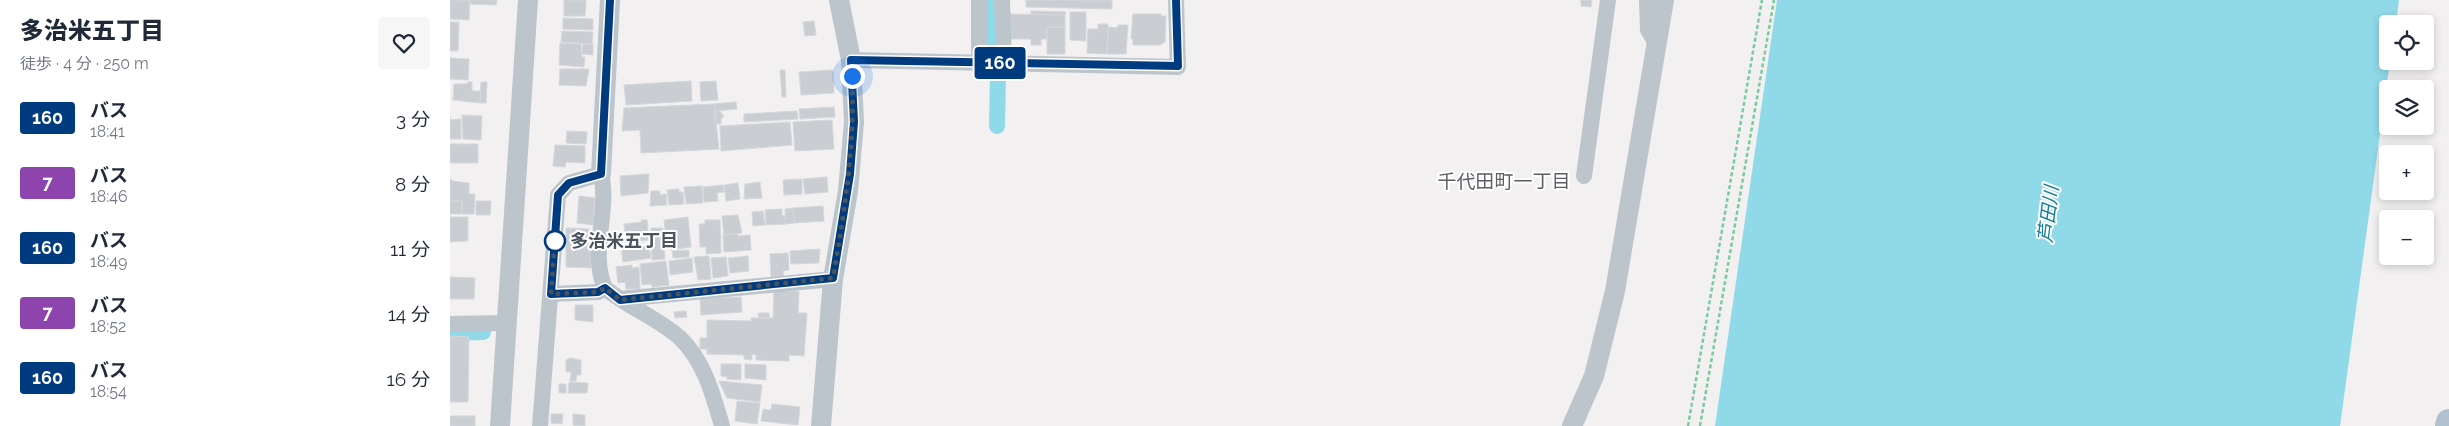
<!DOCTYPE html>
<html lang="ja">
<head>
<meta charset="utf-8">
<style>
  :root { --surface:#fff; --page:#f6f6f7; --text:#1f2937; --muted:#747a83 }
  body { margin:0; font-family:Raleway,"Noto Sans JP",sans-serif; background:var(--page); color:var(--text); height:100vh; display:flex; flex-direction:column; font-size:19px; white-space:nowrap }
  * { box-sizing:border-box; margin:0 }
  p { font-size:16px; color:var(--muted) }
  .icon { flex:none; width:28px; height:28px; fill:none; stroke:currentColor; stroke-width:2; stroke-linecap:round; stroke-linejoin:round }
  .map { position:relative; flex:1; overflow:hidden }
  .side { display:flex; flex-direction:column; background:var(--surface); width:450px }
  .side>* { flex:none }
  .badge { padding:0 10px; border-radius:4px; font-size:18px; line-height:32px }
  .controls { position:absolute; left:1929px; top:15px; display:grid; gap:10px }
  .controls a { display:grid; place-items:center; width:55px; height:55px; border-radius:5px; background:var(--surface); box-shadow:0 2px 8px #0003; font-size:25px }
  .you { position:absolute; width:25px; height:25px; margin:-12px; border:4px solid #fff; border-radius:50%; background:#1a73e8; box-shadow:0 0 0 8px #1a73e833 }
  .map>.badge { position:absolute; translate:-50% -50%; box-shadow:0 0 0 2px #fff }
  .round { display:grid; place-items:center; flex:none; width:52px; height:52px; border-radius:5px; background:var(--page) }
  .overview { display:flex; align-items:center; justify-content:space-between; height:85px; padding:0 20px }
  h1 { font-size:24px; font-weight:800; line-height:38px }
  ul { padding:0; list-style:none }
  li { display:flex; align-items:center; gap:15px; height:65px; padding:0 20px }
  li div { flex:1 }
  li b { display:block; font-size:19px }
  li em { font-style:normal }
  li .badge { min-width:55px; font-weight:700; text-align:center }
  main { display:flex; flex:1; min-height:0 }
  .map>svg:first-child { display:block }
  .water { fill:#90d9e9 }
  .lines { fill:none; stroke-linecap:round; stroke-linejoin:round }
  .canal { stroke:#90d9e9; stroke-width:16 }
  .building { fill:#cacdd2; stroke:#d4d7db }
  .path { stroke:#7acba0; stroke-width:2.5; stroke-dasharray:4 2.5; stroke-linecap:butt }
  .minor { stroke:#bcc5cc; stroke-width:16 }
  .tertiary { stroke:#bcc5cc; stroke-width:20 }
  .primary { stroke:#b1c0ce; stroke-width:26 }
  .line-casing { stroke:#fff; stroke-width:11 }
  .line { stroke:#003b80; stroke-width:8 }
  .walk { stroke:#49545d; stroke-width:5; stroke-dasharray:0 9 }
  .stop-dot { fill:#fff; stroke:#003b80; stroke-width:2.5 }
  .labels { text-anchor:middle; stroke-width:4; stroke-linejoin:round; paint-order:stroke }
  .stop-label { font-size:18px; font-weight:bold; fill:#49545d; stroke:#fff; text-anchor:start }
  .neighbourhood-label { font-size:19px; fill:#5d6165; stroke:#fff }
  .water-label { font-size:19px; font-style:italic; fill:#128198; stroke:#fff }
</style>
</head>
<body>
<main>
<section class="side">
<div class="overview"><div><h1>多治米五丁目</h1><p>徒歩 · 4 分 · 250 m</p></div><a class="round"><svg class="icon" aria-label="heart" viewBox="0 0 24 24"><path d="M12 20l-8-8c-3-5 5-10 8-4 3-6 11-1 8 4z"/></svg></a></div>
<ul>
<li><span class="badge" style="background:#003b80;color:#fff">160</span><div><b>バス</b><p>18:41</p></div><em>3 分</em></li>
<li><span class="badge" style="background:#8e44ad;color:#fff">7</span><div><b>バス</b><p>18:46</p></div><em>8 分</em></li>
<li><span class="badge" style="background:#003b80;color:#fff">160</span><div><b>バス</b><p>18:49</p></div><em>11 分</em></li>
<li><span class="badge" style="background:#8e44ad;color:#fff">7</span><div><b>バス</b><p>18:52</p></div><em>14 分</em></li>
<li><span class="badge" style="background:#003b80;color:#fff">160</span><div><b>バス</b><p>18:54</p></div><em>16 分</em></li>
</ul>
</section>
<div class="map">
<svg width="1999" height="426" viewBox="0 0 1999 426">
  <rect width="100%" height="100%" fill="#f2f0f0"/>
  <!-- water -->
  <path class="water" d="M1327,0h622l-3,24h-8v37h2l-50,365h-625z"/>
  <g class="lines">
    <!-- canal -->
    <path class="canal" d="M540,0l1,52
      M547,126l1,-52
      M0,333l33,-1"/>
  </g>
  <!-- building -->
  <path class="building" d="M0,0h20l-1,20 -19,-1z
    M20,0h27l-1,5 -26,-1z
    M114,0h22l-1,16h-21z
    M576,0h86v9l-86,-2z
    M1131,0h11l-1,7 -10,-1z
    M581,11l35,1 -1,3 -34,-1z
    M620,12h16v29l-16,-1z
    M557,14l58,1v12h-18v12h-6v6h-10v-6h-24z
    M683,14h28v2h5l-1,26 -5,3h-27v-6h-2z
    M113,18l30,1v11l-30,-1z
    M364,21l2,14 -11,1 -2,-14z
    M0,22h9l-1,29h-8z
    M648,24h10l-1,30 -20,-1 1,-24h10z
    M668,25h10l-2,29h-19l1,-27 9,1z
    M597,27h18v27h-18z
    M112,31l31,1 -1,12 -31,-2z
    M110,43l21,1 1,13h3l-1,10 -25,-2z
    M133,44h10v11l-11,-1z
    M0,58l19,1 -1,21 -18,-1z
    M110,69h29l-3,17 -27,-1z
    M330,70h5l1,27h-4z
    M383,70l1,23 -33,2 -2,-23z
    M241,81l1,20 -66,4 -2,-20z
    M266,81l2,19 -17,1 -1,-19z
    M18,82h4v9h9l-1,12 -27,-3 1,-16h13z
    M31,82h6l-1,21h-6z
    M286,102l1,7 -22,2 -1,-7z
    M264,104l5,45 -78,4 -1,-23 -18,1 2,-23z
    M384,107l1,10 -35,2 -1,-10z
    M270,111l4,6 -3,1v6h-6v-12z
    M347,111l1,8 -54,3v-8z
    M12,115l20,1 -1,24 -18,-1z
    M0,117l1,3 10,-1v20h-11z
    M382,120l2,29 -39,2 -2,-29z
    M340,122l2,23 -71,6 -1,-25z
    M117,131l20,1 -1,12 -20,-1z
    M0,144h28v19h-28z
    M105,145l30,1v17l-19,-1 -1,5 -12,-1z
    M199,174l-1,19 -27,3 -1,-20z
    M377,177l1,15 -23,2 -2,-15z
    M0,179l3,2 16,2v11h6l-1,20h-12v-13h-12z
    M352,179v15l-18,1 -1,-15z
    M310,182l2,16 -18,1 1,-15z
    M288,183l2,16 -14,2 -2,-16z
    M273,185l1,7 -7,1 1,8 -14,1 -1,-15z
    M252,186l1,17 -17,1 -2,-17z
    M229,189v3h4l1,12 -15,1 -2,-15z
    M201,191h9v4l6,-1 1,11 -17,1z
    M129,196l16,2 -2,27 -16,-2z
    M0,201h12v13h-12z
    M26,201h15l-1,14h-14z
    M373,206l1,15 -30,2 -1,-15z
    M343,208l1,15 -8,1 -1,-15z
    M332,209v7l3,-1 1,9 -20,1 -1,-15z
    M313,211l2,14 -12,1 -1,-14z
    M288,215l4,18 -18,2 -2,-19z
    M0,217h18v24l-18,1z
    M238,217l3,30 -21,3v-4h-3l-3,-26z
    M191,220h6l2,20 -23,2 -2,-18 18,-2z
    M255,220h15l1,33 -15,1v-7h-6l-1,-23h6z
    M116,228l23,1 -1,22h3v17l-25,-1z
    M201,228h12l2,31 -13,1z
    M288,234v2l12,-1 1,15 -27,2 -1,-17z
    M187,245l1,4 11,-4 2,13 -28,4 -2,-15z
    M370,249l-1,14 -28,1 -1,-13z
    M239,250v7l-16,1 -1,-7z
    M338,253l1,17 -6,1 1,6h-13l-1,-23z
    M259,256l2,23 -13,1 -4,-23z
    M298,256l1,15 -19,2 -2,-15z
    M276,257l2,19 -15,2 -2,-20z
    M242,258l1,14 -23,3 -1,-14z
    M216,261l3,24 -17,2 -1,-3 -9,1 -2,-21z
    M182,265v3l7,-1 1,22h-14l-1,-7 -7,1 -2,-16z
    M0,277l25,1 -1,21h-24z
    M324,291h25l-1,22h9l-3,43 -15,-1v6l-33,-1v-5l-4,-1v6l-8,-1v-4l-37,-1v-5h-7v-11h7v-18l44,1v-3h22z
    M271,295v3l20,-1 1,15 -41,3 -1,-18z
    M125,305h18v17l-18,-2z
    M236,311l1,6 -12,1 -1,-6z
    M308,313h11l1,4 -11,1z
    M0,336l19,1 -1,65h-18z
    M120,358l11,2v15h-4l-1,6h-6l1,-9h-5v-12z
    M271,364h20v16l-14,-1v-2l-6,-1z
    M295,364l21,1v15l-21,-2z
    M269,381l43,4 -2,17 -33,-4z
    M119,382l19,1 -1,10h-19z
    M109,384h7v9h-7z
    M287,401l23,2 -3,21 -22,-3z
    M322,404l28,3 -2,18 -37,-4 2,-12 8,1z
    M101,414h12l-1,10 -11,-1z
    M123,414l12,1v11l-12,-1z
    M0,416h25v10h-25z"/>
  <g class="lines">
    <!-- path -->
    <path class="path" d="M1238,426l74,-426
      M1250,426l74,-426"/>
    <!-- minor -->
    <path class="minor" d="M552,0l2,63
      M1197,0l1,30 10,16
      M401,60l327,7 -2,-67
      M529,63v-63
      M1134,176l24,-176
      M101,294l47,-2 7,-4
      M170,299l213,-20
      M0,324l58,-1
      M90,426l18,-231 11,-12 32,-9c9,37 -12,79 4,114 23,19 52,30 74,49 25,23 34,58 43,89"/>
    <!-- tertiary -->
    <path class="tertiary" d="M151,174l9,-174
      M50,426l28,-426
      M371,426l12,-147 15,-88 6,-69 -3,-62 -12,-60
      M1122,426l22,-50 21,-85 49,-291"/>
    <!-- primary -->
    <path class="primary" d="M1998,426l1,-4"/>
  </g>
  <g class="lines">
    <defs>
      <path id="line" d="M160,0l-9,174 -32,9 -11,12 -7,99 47,-2 7,-4 15,12 213,-22 17,-104 4,-52 -3,-62 327,6 -2,-66"/>
    </defs>
    <!-- line casing -->
    <use href="#line" class="line-casing"/>
    <!-- line -->
    <use href="#line" class="line"/>
    <!-- walk -->
    <path class="walk" d="M105,241v-6l-4,59 47,-2 7,-4 15,12 213,-22c12,-70 22,-131 19,-202"/>
  </g>
  <!-- markers -->
  <circle class="stop-dot" cx="105" cy="241" r="10"/>
  <g class="labels">
    <!-- stop labels -->
    <g class="stop-label">
      <text x="120" y="247">多治米五丁目</text>
    </g>
    <!-- neighbourhood labels -->
    <g class="neighbourhood-label">
      <text x="1054" y="188">千代田町一丁目</text>
    </g>
    <!-- water labels -->
    <g class="water-label">
      <text transform="translate(1598 214) rotate(-83)" y="7">芦田川</text>
    </g>
  </g>
</svg>
<div class="controls">
<a><svg class="icon" aria-label="locate" viewBox="0 0 24 24"><circle cx="12" cy="12" r="6"/><path d="M12 2v4M12 18v4M2 12h4M18 12h4"/></svg></a>
<a><svg class="icon" aria-label="layers" viewBox="0 0 24 24"><path d="M12 4l9 5-9 5-9-5zM3 14l9 5 9-5"/></svg></a>
<a>+</a>
<a>−</a>
</div>
<div class="you" style="left:402px;top:76px"></div>
<b class="badge" style="left:550px;top:63px;background:#003b80;color:#fff">160</b>
</div>
</main>
</body>
</html>
